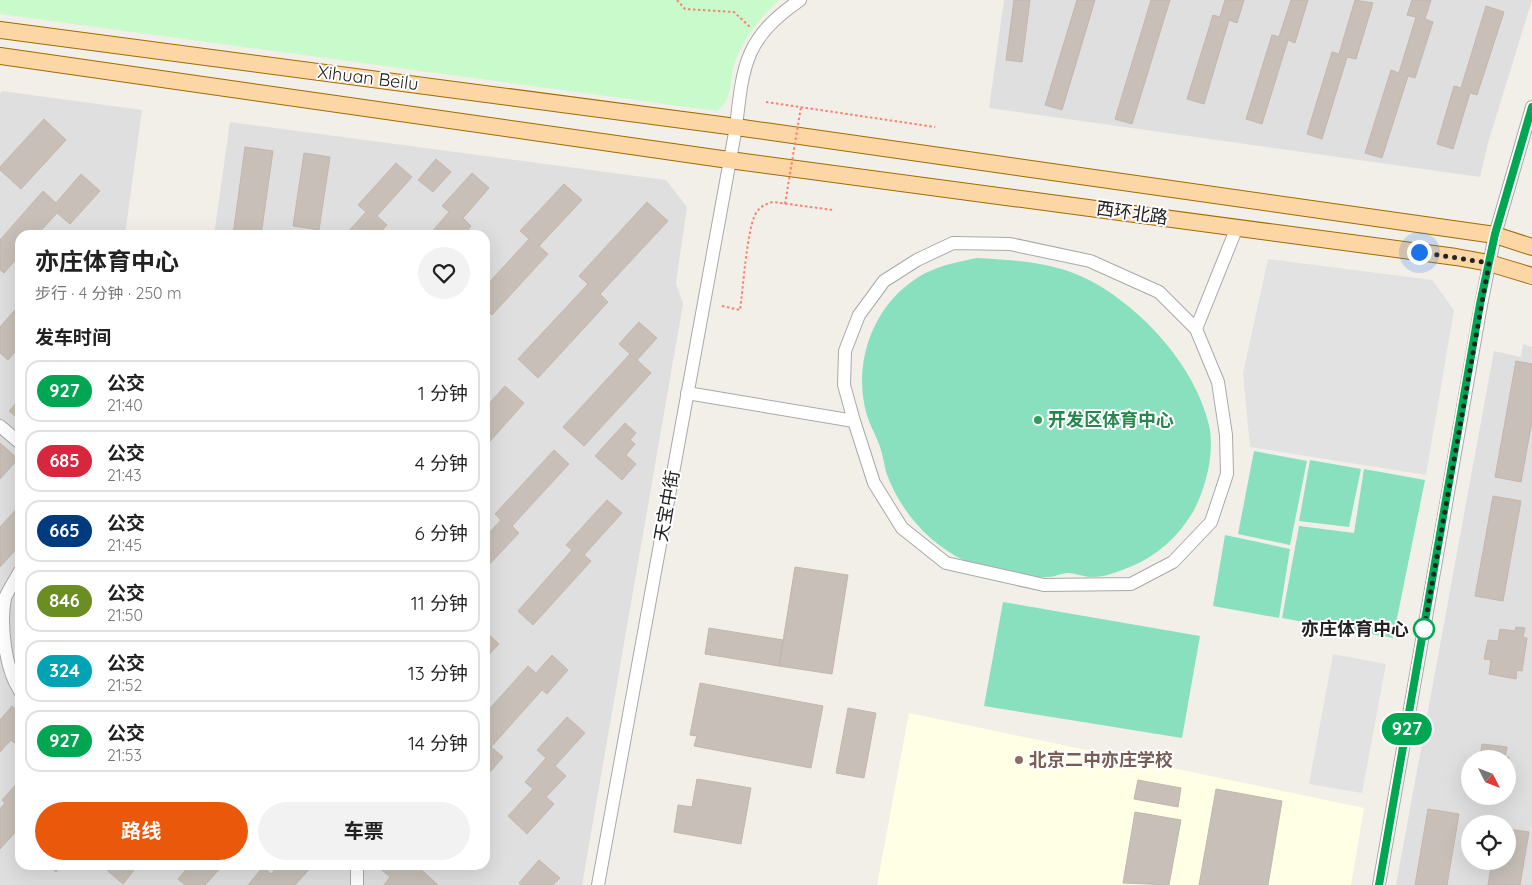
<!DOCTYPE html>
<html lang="zh">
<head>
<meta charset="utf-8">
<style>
  :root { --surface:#fff; --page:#f2f2f2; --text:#222; --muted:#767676; --line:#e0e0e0; --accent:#ea580c }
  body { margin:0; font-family:Quicksand,"Noto Sans SC",sans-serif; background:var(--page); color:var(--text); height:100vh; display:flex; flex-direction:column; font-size:19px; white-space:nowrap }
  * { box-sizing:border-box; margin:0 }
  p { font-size:16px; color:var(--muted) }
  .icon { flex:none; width:28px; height:28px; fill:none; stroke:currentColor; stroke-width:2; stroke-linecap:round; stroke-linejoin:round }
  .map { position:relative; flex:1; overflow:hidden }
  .panel { position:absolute; left:15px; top:230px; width:475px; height:640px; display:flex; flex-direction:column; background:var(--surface); border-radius:15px; box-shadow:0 5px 20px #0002 }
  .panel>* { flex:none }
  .badge { padding:0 10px; border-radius:16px; font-size:18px; line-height:32px }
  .needle { width:32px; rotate:132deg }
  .buttons { position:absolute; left:1461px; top:750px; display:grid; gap:10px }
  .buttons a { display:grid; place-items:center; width:55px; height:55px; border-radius:50%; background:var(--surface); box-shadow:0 5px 20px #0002; font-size:25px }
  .you { position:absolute; width:25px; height:25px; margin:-12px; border:4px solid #fff; border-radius:50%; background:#1a73e8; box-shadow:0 0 0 8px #1a73e833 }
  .map>.badge { position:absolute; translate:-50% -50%; box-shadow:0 0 0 2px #fff }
  h2 { padding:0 20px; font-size:19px; line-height:45px }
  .round { display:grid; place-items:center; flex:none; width:52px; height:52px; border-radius:26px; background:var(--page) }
  .head { display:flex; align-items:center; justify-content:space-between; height:85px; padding:0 20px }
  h1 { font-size:24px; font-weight:700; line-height:38px }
  .primary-button { display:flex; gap:10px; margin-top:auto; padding:10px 20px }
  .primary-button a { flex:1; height:58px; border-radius:30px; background:var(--accent); color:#fff; font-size:20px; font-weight:700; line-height:58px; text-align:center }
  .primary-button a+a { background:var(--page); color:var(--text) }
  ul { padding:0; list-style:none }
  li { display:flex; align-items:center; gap:15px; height:62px; margin:0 10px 8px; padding:0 10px; border:2px solid var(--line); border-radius:15px }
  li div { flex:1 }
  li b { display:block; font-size:19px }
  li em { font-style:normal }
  li .badge { min-width:55px; font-weight:700; text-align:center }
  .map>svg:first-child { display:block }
  .residential { fill:#e0dfdf; fill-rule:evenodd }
  .education { fill:#ffffe5 }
  .park { fill:#c8facc }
  .pitch { fill:#88e0be }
  .parking { fill:#e2e2e2 }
  .building { fill:#c7bfb8; stroke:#c4b6ab }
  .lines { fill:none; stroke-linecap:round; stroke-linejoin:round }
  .minor-casing { stroke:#a9a9a9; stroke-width:14 }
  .major-casing { stroke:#a06b00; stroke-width:18 }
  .path { stroke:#fa8072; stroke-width:2; stroke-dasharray:2.5 2.5; stroke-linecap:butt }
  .minor { stroke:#fff; stroke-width:12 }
  .major { stroke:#fcd6a4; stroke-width:16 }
  .path-bridge { stroke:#fa8072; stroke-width:2; stroke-dasharray:2.5 2.5; stroke-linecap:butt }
  .line-casing { stroke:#fff; stroke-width:11 }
  .line { stroke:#00a651; stroke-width:8 }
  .walk { stroke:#222; stroke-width:5; stroke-dasharray:0 9 }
  .leisure-dot { fill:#2e9e5b; stroke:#fff; stroke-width:2 }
  .stop-dot { fill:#fff; stroke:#00a651; stroke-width:2.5 }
  .education-dot { fill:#8d6e63; stroke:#fff; stroke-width:2 }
  .labels { text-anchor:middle; stroke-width:4; stroke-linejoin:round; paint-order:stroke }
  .street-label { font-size:18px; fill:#222; stroke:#fff }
  .leisure-label { font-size:18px; font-weight:bold; fill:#27864d; stroke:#fff; text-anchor:start }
  .stop-label { font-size:18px; font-weight:bold; fill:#222; stroke:#fff; text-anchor:end }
  .education-label { font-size:18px; font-weight:bold; fill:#785e54; stroke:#fff; text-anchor:start }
</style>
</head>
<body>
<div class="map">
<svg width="1532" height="885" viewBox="0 0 1532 885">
  <rect width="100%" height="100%" fill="#f2efe9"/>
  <!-- residential -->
  <path class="residential" d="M1004,0h528l-44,143 -8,34 -491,-69z
    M2,91l140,19 -17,125h-105v630h465v-630h-271l16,-113 436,58 21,27 -11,76 7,21 -101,581h-582v-791z
    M1523,344l9,3v538h-136l98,-534 27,6zM1470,759h38v37h-38zM1470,824h38v37h-38z"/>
  <!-- education -->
  <path class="education" d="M909,713l455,95 -13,77h-474z"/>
  <!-- park -->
  <path class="park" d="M0,0h779c-18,17 -33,35 -43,59 -8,18 -1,40 -19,52l-717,-97z"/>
  <!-- pitch -->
  <path class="pitch" d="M977,258c38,2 80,4 114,23 52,28 104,85 118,144 6,28 -3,63 -16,87 -15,25 -36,44 -63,55 -13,5 -27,11 -41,10 -7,-1 -14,-4 -21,-4 -7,0 -13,4 -20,4 -22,2 -63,-6 -83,-16 -37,-18 -65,-50 -79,-89 -2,-8 -3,-17 -6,-25 -4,-12 -11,-23 -14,-35 -13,-50 7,-106 51,-134 18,-12 40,-16 60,-20z
    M1254,451l53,10 -17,84 -52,-11z
    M1310,460l51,9 -12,58 -50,-6z
    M1364,469l61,11 -32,158 -111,-20 17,-92 55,7z
    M1225,535l65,14 -11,69 -66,-12z
    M1003,602l197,34 -18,102 -198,-32z"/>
  <!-- parking -->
  <path class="parking" d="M1268,259l164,21 22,30 -28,165 -176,-28 -7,-74z
    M1333,654l53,10 -24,129 -53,-9z"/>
  <!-- building -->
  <path class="building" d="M1014,0h16l-8,62 -16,-2z
    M1077,0h18l-33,110 -17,-5z
    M1151,0h19l-38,124 -17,-5z
    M1225,0h19l-7,23 -8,-3 -25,84 -17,-5 26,-84 7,2z
    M1291,0h17l-13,43 -7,-3 -26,84 -16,-5 26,-84 7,2z
    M1355,0l18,3 -17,56 -9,-2 -25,82 -15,-5 25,-82 7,2z
    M1412,0h19l-6,19 8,3 -18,56 -7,-2 -26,82 -17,-5 26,-83 8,3 17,-56 -9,-2z
    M1486,6l18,6 -27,83 -7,-2 -17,56 -16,-5 17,-58 7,2z
    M44,119l22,21 -45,49 -21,-19v-3z
    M245,147l28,4 -12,84h-28z
    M304,153l26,4 -11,73 -26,-4z
    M436,159l15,13 -18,20 -15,-12z
    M396,163l16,14 -35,39 10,9 -9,10h-28l-3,-2 19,-21 -8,-7z
    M472,173l17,15 -26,30 8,8 -7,9h-35l20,-23 -7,-6z
    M81,174l19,17 -30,33 -13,-11 -20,22h-17v20l-16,18 -4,-3v-30l43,-49 13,12z
    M564,184l18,16 -43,46 9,8 -56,61 -7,-6v-22l44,-48 -9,-8z
    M647,202l21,19 -68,73 8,8 -70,76 -20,-19 70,-75 -9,-8z
    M20,304v42l-12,14 -8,-7v-26z
    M639,322l18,16 -20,22 14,13 -67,73 -21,-19 67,-73 -11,-10z
    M1516,361l16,3v57l-11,61 -26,-5z
    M505,386l19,17 -39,44v-39z
    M20,399v21l-11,-9z
    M625,423l11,10 -6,7 5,4 -9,11 10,9 -14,16 -27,-24z
    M0,443l18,16 -18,20z
    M554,450l15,14 -57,62 7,7 -34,36v-32l16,-17 -6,-6z
    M1493,496l28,5 -18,100 -28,-5z
    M607,500l15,13 -38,42 7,6 -58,64 -15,-14 54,-61 -6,-5z
    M20,505v40l-20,22v-40z
    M795,567l53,8 -16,99 -53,-8z
    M1516,627l9,1 -2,9 4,1 -5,33 -5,-1 -1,9 -27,-5 2,-14 -7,-1 4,-19 10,1 2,-12 15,2z
    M709,628l74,12 -4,26 -74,-12z
    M485,631l14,13 -14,15z
    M552,655l16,15 -21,24 -5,-4 -51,57 12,10 -18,21v-64l43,-48 8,7z
    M700,683l123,23 -12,62 -117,-22 3,-10 -7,-1z
    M12,706l8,7v24l-6,6 -3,-3 -11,12v-32z
    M848,708l28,5 -12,65 -28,-5z
    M567,717l18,16 -30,33 11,10 -20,21 8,7 -27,30 -19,-18 25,-27 -8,-7 21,-24 -9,-8z
    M1482,744l25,3 -2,10h4l-1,11v-9h-37v-3l9,1z
    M697,779l54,9 -10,56 -67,-12 4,-27 14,2z
    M20,780v47l-20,22v-40l5,-6 -3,-3z
    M1138,780l43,8 -3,19 -44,-8z
    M1216,789l66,12 -14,84h-69z
    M1428,809l31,5 -12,71h-32z
    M1135,812l46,8 -12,65 -46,-2z
    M1508,829l21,3 -9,53h-32l4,-24h16z
    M539,860l21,18 -7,7h-32l-2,-2z
    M48,865h13l-5,7z
    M101,865h47l-4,5 -6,-5 -15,19z
    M190,865h33l-18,20h-20l-7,-6z
    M279,865h34l-18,20h-47l15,-18 8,7z
    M376,865h40l22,20h-54l6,-8z"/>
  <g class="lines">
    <defs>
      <path id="minor" d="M687,393l167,28 20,62 28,45 44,35 98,22 87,-1 42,-22 38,-40 16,-48 -1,-39 -8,-53 -22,-53 41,-102
        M854,421l-10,-36 1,-34 14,-36 25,-34 33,-21 36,-17 57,1 80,17 69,31 37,37
        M0,426l20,17
        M20,571c-5,9 -11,18 -15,27 -5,26 0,71 15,93
        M357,865v20
        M598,885l138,-758c7,-63 9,-89 64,-127
        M1379,885l102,-580 14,-70 37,-128"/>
      <path id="major" d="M0,30l736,97 759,108 37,12
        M0,56l729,104 727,97 33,6 43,13"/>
    </defs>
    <!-- minor casing -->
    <use href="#minor" class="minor-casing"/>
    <!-- major casing -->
    <use href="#major" class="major-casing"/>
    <!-- path -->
    <path class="path" d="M677,0l8,9 49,3 17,16
      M766,102l169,25
      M722,306l18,4c3,-21 7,-79 15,-95 4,-8 10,-11 18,-13l60,8"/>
    <!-- minor -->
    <use href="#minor" class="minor"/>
    <!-- major -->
    <use href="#major" class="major"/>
    <!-- path-bridge -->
    <path class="path-bridge" d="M785,204l16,-97"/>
  </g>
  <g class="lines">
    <defs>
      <path id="line" d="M1379,885l101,-581 15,-70 37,-127"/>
    </defs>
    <!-- line casing -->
    <use href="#line" class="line-casing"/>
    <!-- line -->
    <use href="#line" class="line"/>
    <!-- walk -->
    <path class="walk" d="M1419,252l70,11 -65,366"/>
  </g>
  <!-- markers -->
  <circle class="leisure-dot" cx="1038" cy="420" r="5"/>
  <circle class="stop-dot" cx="1424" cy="629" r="10"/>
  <circle class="education-dot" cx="1019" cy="760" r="5"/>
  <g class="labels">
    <!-- street labels -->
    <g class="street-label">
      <text transform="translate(368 78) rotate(7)" y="6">Xihuan Beilu</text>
      <text transform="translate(1132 213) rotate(8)" y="6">西环北路</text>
      <text transform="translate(667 506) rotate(-80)" y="6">天宝中街</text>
    </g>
    <!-- leisure labels -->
    <g class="leisure-label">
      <text x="1048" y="426">开发区体育中心</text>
    </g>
    <!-- stop labels -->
    <g class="stop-label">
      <text x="1409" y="635">亦庄体育中心</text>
    </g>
    <!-- education labels -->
    <g class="education-label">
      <text x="1029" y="766">北京二中亦庄学校</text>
    </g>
  </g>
</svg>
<div class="buttons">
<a><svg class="needle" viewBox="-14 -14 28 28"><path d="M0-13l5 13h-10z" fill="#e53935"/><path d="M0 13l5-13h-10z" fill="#767676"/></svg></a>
<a><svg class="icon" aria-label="locate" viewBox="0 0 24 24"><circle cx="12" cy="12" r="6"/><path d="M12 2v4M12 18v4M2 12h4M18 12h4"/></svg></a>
</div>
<div class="you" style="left:1419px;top:252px"></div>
<b class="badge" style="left:1407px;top:729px;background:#00a651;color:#fff">927</b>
<section class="panel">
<div class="head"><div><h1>亦庄体育中心</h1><p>步行 · 4 分钟 · 250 m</p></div><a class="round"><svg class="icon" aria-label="heart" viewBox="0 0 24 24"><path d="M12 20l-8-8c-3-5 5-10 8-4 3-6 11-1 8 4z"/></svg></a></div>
<h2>发车时间</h2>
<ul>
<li><span class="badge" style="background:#00a651;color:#fff">927</span><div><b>公交</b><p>21:40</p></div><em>1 分钟</em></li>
<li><span class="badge" style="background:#d7263d;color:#fff">685</span><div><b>公交</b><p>21:43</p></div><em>4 分钟</em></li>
<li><span class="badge" style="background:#003b80;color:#fff">665</span><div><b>公交</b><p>21:45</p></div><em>6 分钟</em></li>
<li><span class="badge" style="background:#6b8e23;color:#fff">846</span><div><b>公交</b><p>21:50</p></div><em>11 分钟</em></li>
<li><span class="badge" style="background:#00a3b4;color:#fff">324</span><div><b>公交</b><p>21:52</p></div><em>13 分钟</em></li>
<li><span class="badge" style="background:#00a651;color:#fff">927</span><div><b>公交</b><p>21:53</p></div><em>14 分钟</em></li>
</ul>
<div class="primary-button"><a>路线</a><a>车票</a></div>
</section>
</div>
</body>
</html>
